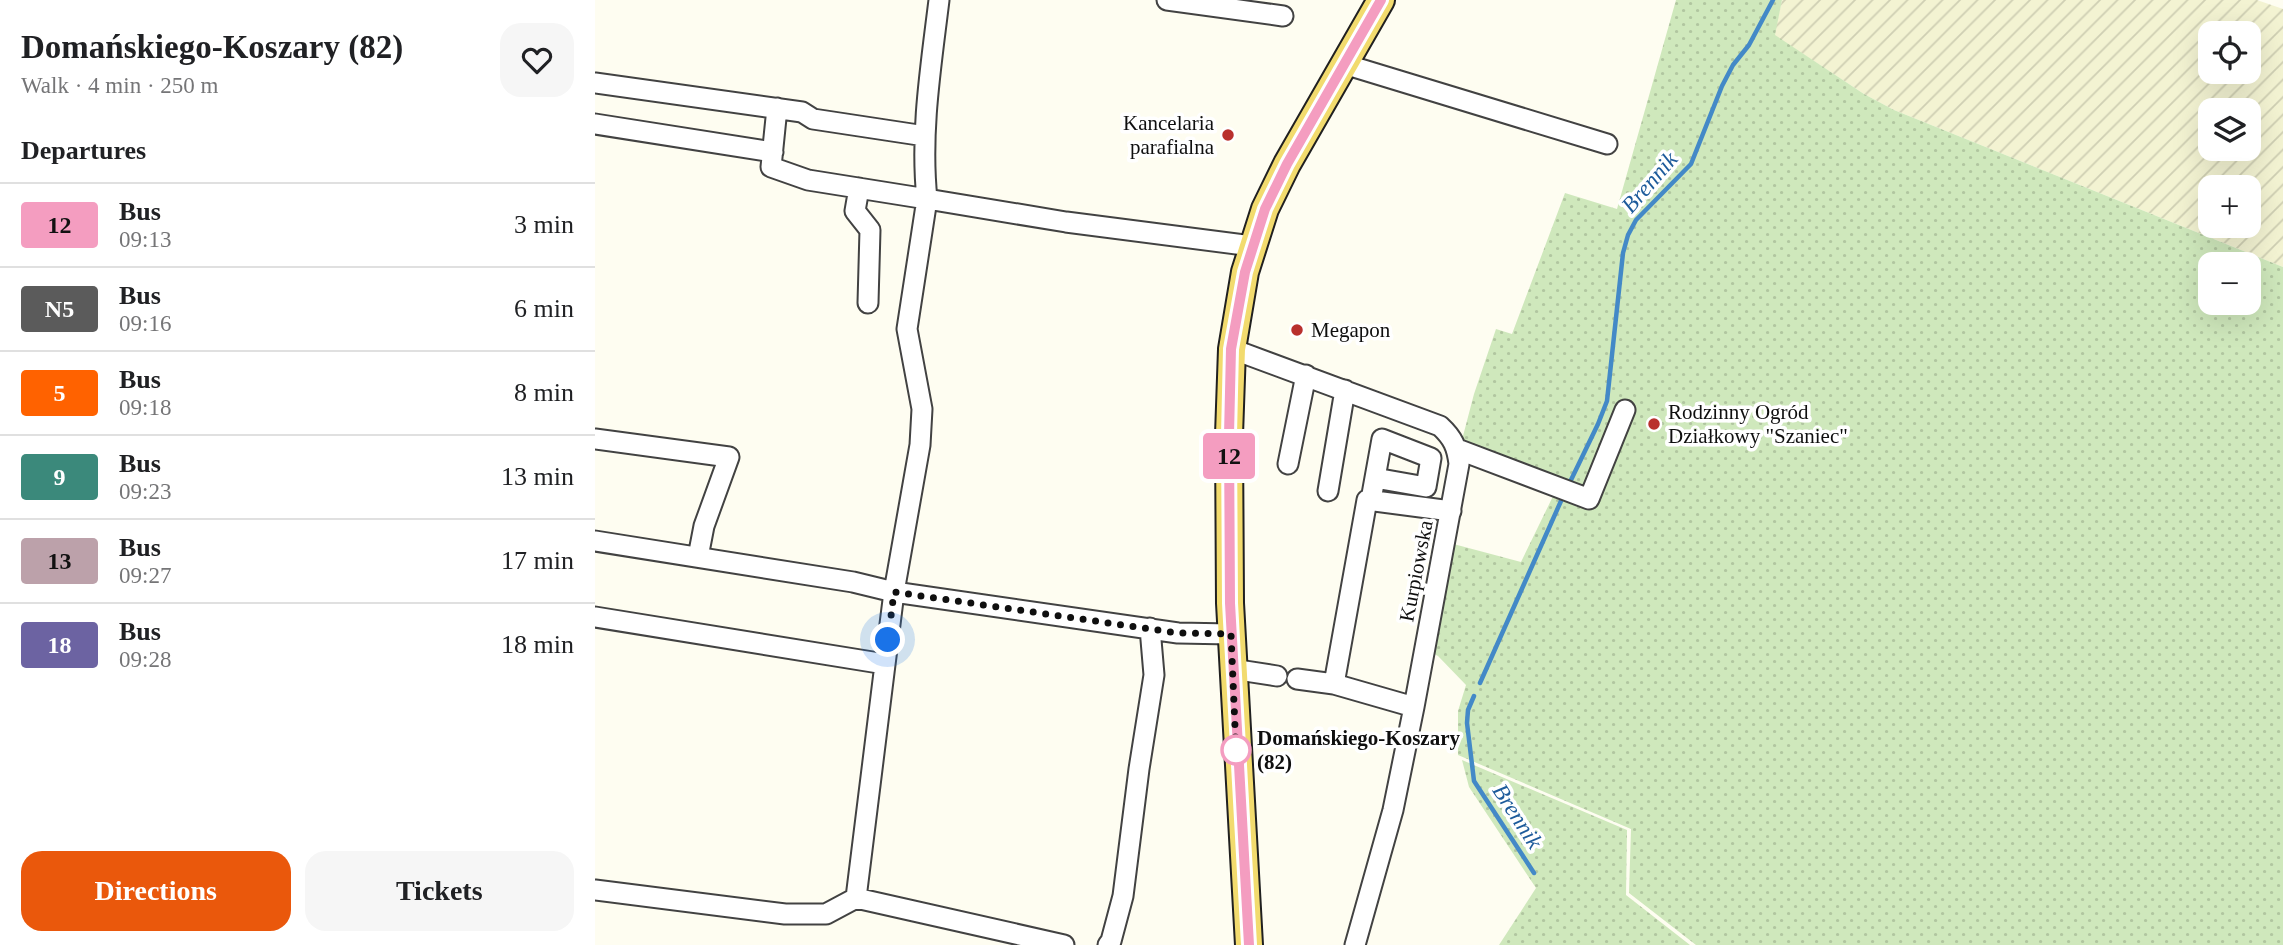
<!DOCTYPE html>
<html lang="en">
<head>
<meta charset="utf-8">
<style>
  :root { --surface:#fff; --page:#f6f6f6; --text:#202124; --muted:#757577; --line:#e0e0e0; --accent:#ea580c }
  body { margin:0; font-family:"Times New Roman",serif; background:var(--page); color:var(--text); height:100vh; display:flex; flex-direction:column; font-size:26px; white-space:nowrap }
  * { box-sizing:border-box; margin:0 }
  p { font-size:23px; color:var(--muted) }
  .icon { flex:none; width:38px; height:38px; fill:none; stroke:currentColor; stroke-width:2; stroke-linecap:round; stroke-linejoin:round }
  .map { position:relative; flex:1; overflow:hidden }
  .panel { display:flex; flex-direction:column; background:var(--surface); width:595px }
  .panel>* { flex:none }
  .badge { padding:0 14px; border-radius:5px; font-size:24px; line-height:46px }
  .buttons { position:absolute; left:1603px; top:21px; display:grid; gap:14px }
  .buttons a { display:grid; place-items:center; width:63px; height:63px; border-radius:14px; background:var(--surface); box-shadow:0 7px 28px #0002; font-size:35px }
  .you { position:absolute; width:35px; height:35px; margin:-18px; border:5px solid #fff; border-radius:50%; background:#1a73e8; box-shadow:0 0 0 10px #1a73e833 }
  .map>.badge { position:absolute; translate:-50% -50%; box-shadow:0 0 0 4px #fff }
  h2 { padding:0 21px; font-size:26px; line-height:63px }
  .round { display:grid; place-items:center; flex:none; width:74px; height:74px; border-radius:21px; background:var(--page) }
  .headline { display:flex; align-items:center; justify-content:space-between; height:119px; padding:0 21px }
  h1 { font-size:33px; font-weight:600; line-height:52px }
  .action { display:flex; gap:14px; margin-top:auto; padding:14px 21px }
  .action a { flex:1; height:80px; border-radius:21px; background:var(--accent); color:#fff; font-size:28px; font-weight:600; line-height:80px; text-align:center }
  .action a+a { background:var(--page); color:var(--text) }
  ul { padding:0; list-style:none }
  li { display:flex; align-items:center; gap:21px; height:84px; padding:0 21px; border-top:2px solid var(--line) }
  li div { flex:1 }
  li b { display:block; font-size:26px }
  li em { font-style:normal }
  li .badge { min-width:77px; font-weight:700; text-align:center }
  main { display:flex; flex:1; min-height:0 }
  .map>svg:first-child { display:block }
  .farmland { fill:url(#farmland-furrows); fill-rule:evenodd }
  .grass { fill:url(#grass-dots); fill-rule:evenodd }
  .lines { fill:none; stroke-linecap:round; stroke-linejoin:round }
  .stream { stroke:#4389c7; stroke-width:4.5 }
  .minor-casing { stroke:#424242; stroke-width:23 }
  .major-casing { stroke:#202020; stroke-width:30 }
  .minor { stroke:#fff; stroke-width:19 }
  .major { stroke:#f2db6e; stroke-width:26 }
  .line-casing { stroke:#fff; stroke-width:16 }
  .line { stroke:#f49dc0; stroke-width:10 }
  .walk { stroke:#0f0f0f; stroke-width:7; stroke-dasharray:0 12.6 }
  .poi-dot { fill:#b9302d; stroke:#fff; stroke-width:2.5 }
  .stop-dot { fill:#fff; stroke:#f49dc0; stroke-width:3.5 }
  .labels { text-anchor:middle; stroke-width:7; stroke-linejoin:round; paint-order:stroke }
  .poi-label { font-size:21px; fill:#0f0f0f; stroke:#fff; text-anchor:start }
  .street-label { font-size:21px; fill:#0f0f0f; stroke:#fff }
  .stop-label { font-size:21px; font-weight:bold; fill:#0f0f0f; stroke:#fff; text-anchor:start }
  .water-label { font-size:23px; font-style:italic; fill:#1d5b9b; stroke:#fff }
</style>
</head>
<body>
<main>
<section class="panel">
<div class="headline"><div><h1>Domańskiego-Koszary (82)</h1><p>Walk · 4 min · 250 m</p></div><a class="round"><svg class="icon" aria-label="heart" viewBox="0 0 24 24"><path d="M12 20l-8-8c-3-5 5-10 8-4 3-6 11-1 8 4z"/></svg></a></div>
<h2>Departures</h2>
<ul>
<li><span class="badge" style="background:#f49dc0;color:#111">12</span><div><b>Bus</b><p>09:13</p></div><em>3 min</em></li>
<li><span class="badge" style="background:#5b5b5b;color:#fff">N5</span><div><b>Bus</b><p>09:16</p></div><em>6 min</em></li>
<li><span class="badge" style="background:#ff6200;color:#fff">5</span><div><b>Bus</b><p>09:18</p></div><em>8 min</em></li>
<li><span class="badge" style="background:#3b897b;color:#fff">9</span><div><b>Bus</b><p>09:23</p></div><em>13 min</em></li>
<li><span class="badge" style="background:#bca1aa;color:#111">13</span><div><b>Bus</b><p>09:27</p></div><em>17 min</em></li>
<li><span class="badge" style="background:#6c63a2;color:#fff">18</span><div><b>Bus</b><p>09:28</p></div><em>18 min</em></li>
</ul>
<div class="action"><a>Directions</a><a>Tickets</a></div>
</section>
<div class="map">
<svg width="1688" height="945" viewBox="0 0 1688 945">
  <defs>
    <pattern id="farmland-furrows" width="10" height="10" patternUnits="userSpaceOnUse" patternTransform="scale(1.75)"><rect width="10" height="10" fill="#f3f3d2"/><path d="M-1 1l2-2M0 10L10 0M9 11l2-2" fill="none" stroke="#cfcfb3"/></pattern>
    <pattern id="grass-dots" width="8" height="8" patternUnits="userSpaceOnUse" patternTransform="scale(1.75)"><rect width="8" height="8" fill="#cfe8bc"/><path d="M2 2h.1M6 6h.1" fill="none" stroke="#b1c6a0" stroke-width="1.8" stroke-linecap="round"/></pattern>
  </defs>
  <rect width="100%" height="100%" fill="#fefdf1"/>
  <!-- farmland -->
  <path class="farmland" d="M1187,0h475l26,9v258l-389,-157 -30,-16 -90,-59zM1615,33h39v39h-39zM1615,110h39v39h-39zM1615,187h39v39h-39z"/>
  <!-- grass -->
  <path class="grass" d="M1081,0h106l-7,35 89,59 30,16 389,157v678h-587l-67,-52 2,-64 -173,-74v-44l8,-26 -28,-29 -13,-7 21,-107 75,20 36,-74 -100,-39 6,-13 11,-42 22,-65 16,5 53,-141 52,16zM1615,264h39v39h-39z
    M867,760l165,70 -1,65 64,50h-191l37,-57 -67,-101z"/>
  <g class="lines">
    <!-- stream -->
    <path class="stream" d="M976,480l27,-56 9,-23 16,-148 5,-18 8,-15 55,-56 31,-78 11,-21 16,-20 24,-45
      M885,683l81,-182
      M879,696l-6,14 -1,13 7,58 60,92"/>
    <defs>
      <path id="minor" d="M572,0l116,16
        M749,64l263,80
        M0,83l207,29 11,7 112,17
        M182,108l-6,59 37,13 119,19c-7,-66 4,-133 12,-199
        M0,124l178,28
        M264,188l-4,23 15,19 -2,73
        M637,349l208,77c13,12 17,21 19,38l-45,243 -21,103 -38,135
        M0,439l134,18 -25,69 -6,31
        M862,449l132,50 36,-89
        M693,464l18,-89
        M733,491l17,-101
        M776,500l11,-61 49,19 -5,29 -51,-9
        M0,541l258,41 41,10 -38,306 208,47
        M0,617l290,47
        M636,634l-53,-1 -284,-41 26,-147 2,-36 -15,-80 20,-130 139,23 186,24
        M637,669l45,7
        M702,679l37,5
        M819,707l-80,-23 33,-184 84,11
        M0,890l190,24h41l30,-16
        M513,945l3,-4 12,-45 16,-127 15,-94 -4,-47"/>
      <path id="major" d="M654,945l-19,-342 -1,-168 3,-86 13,-77 20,-63 22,-45 94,-164"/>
    </defs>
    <!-- minor casing -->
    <use href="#minor" class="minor-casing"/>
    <!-- major casing -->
    <use href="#major" class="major-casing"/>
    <!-- minor -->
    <use href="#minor" class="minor"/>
    <!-- major -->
    <use href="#major" class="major"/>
  </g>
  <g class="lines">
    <defs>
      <path id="line" d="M654,945l-19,-342 -1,-168 2,-86 14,-77 20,-63 22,-45 94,-164"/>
    </defs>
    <!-- line casing -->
    <use href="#line" class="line-casing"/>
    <!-- line -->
    <use href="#line" class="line"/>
    <!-- walk -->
    <path class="walk" d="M293,640l6,-48 284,41 53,1 5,116"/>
  </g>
  <!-- markers -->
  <g class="poi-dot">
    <circle cx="633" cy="135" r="7"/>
    <circle cx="702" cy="330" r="7"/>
    <circle cx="1059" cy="424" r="7"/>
  </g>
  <circle class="stop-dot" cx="641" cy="750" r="14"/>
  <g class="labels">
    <!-- poi labels -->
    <g class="poi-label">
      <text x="619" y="130" text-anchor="end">Kancelaria<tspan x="619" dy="24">parafialna</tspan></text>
      <text x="716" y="337">Megapon</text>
      <text x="1073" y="419">Rodzinny Ogród<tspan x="1073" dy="24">Działkowy "Szaniec"</tspan></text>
    </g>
    <!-- street labels -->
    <g class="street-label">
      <text transform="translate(821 571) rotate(-79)" y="7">Kurpiowska</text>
    </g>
    <!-- stop labels -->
    <g class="stop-label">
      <text x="662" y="745">Domańskiego-Koszary<tspan x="662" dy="24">(82)</tspan></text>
    </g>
    <!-- water labels -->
    <g class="water-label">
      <text transform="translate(1054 182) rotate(-49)" y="8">Brennik</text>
      <text transform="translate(923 816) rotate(57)" y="8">Brennik</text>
    </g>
  </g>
</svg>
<div class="buttons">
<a><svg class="icon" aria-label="locate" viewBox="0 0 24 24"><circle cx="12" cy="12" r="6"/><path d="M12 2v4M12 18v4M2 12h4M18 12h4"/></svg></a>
<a><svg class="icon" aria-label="layers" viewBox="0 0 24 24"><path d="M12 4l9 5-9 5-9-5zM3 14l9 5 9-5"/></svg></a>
<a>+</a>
<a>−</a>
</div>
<div class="you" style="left:293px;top:640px"></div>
<b class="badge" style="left:634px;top:456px;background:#f49dc0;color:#111">12</b>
</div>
</main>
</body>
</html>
